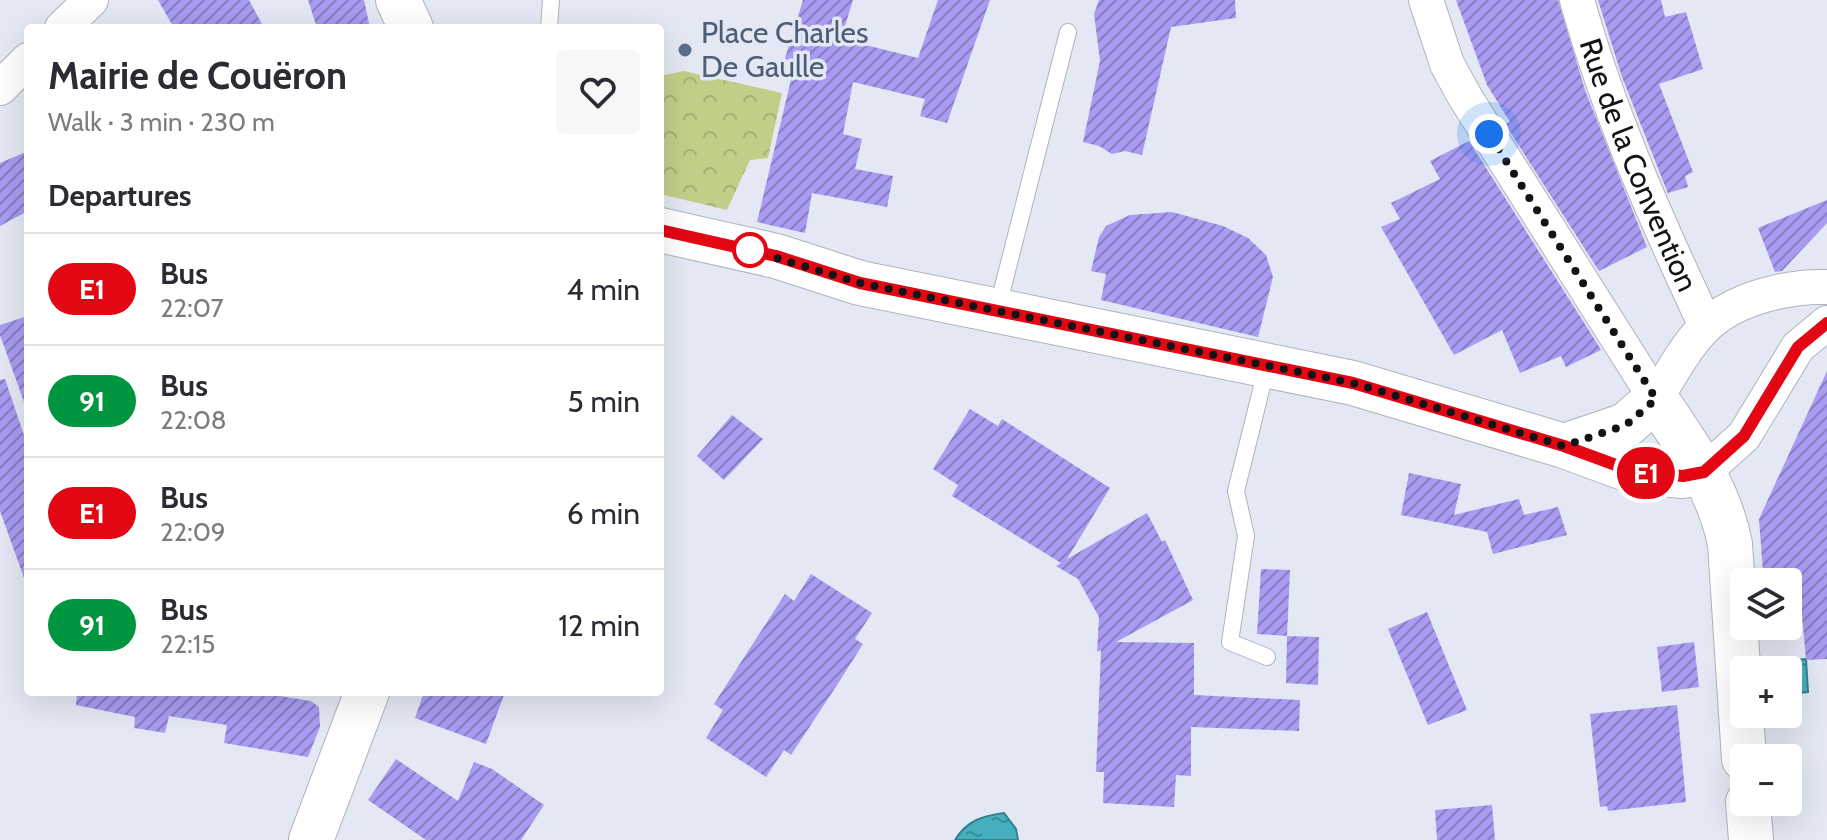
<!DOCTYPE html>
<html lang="en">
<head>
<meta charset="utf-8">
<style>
  :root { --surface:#fff; --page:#f7f7f7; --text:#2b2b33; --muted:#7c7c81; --line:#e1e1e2 }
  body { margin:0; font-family:Cabin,sans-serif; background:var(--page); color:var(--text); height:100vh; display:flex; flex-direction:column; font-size:30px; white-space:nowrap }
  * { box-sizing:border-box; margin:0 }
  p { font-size:26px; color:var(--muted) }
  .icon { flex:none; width:44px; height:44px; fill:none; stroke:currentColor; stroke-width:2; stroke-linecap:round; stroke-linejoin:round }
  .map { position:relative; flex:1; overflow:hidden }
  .details { position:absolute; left:24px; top:24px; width:640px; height:672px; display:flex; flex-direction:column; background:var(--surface); border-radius:8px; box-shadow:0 8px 32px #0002 }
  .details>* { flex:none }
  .badge { padding:0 16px; border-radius:26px; font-size:28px; line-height:52px }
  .fabs { position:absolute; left:1730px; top:568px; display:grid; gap:16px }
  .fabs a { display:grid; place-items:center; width:72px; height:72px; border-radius:8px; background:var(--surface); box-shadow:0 8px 32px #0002; font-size:40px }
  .you { position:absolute; width:40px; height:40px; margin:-20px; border:6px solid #fff; border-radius:50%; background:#1a73e8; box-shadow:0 0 0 12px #1a73e833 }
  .map>.badge { position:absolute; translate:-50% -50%; box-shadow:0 0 0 4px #fff }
  h2 { padding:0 24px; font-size:30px; line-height:72px }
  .round { display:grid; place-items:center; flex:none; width:84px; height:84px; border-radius:8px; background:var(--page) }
  .summary { display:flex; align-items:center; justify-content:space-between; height:136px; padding:0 24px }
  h1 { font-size:38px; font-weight:700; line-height:60px }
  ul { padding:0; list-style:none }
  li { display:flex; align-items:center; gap:24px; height:112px; padding:0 24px; border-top:2px solid var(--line) }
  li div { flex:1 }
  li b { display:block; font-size:30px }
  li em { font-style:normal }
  li .badge { min-width:88px; font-weight:700; text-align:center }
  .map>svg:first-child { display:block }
  .park { fill:url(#park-crowns) }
  .water { fill:url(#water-ripples); stroke:#36808d; stroke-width:2 }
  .building { fill:url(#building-hatch) }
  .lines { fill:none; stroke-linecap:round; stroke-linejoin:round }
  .lane-casing { stroke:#aeb3bd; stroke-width:18 }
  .street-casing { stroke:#aeb3bd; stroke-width:36 }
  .secondary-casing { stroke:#aeb3bd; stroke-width:46 }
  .lane { stroke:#fff; stroke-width:16 }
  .street { stroke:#fff; stroke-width:34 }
  .secondary { stroke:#fff; stroke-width:44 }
  .line-casing { stroke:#fff; stroke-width:18 }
  .line { stroke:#e30613; stroke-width:12 }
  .walk { stroke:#121317; stroke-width:8; stroke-dasharray:0 14.4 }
  .service-dot { fill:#5c6f8a; stroke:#e4e8f4; stroke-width:3 }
  .stop-dot { fill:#fff; stroke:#e30613; stroke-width:4 }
  .labels { text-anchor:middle; stroke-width:7; stroke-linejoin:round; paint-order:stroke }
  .service-label { font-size:30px; fill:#4e5e75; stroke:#e4e8f4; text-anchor:start }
  .street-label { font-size:30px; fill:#121317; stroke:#e4e8f4 }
</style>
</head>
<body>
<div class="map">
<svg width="1827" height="840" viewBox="0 0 1827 840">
  <defs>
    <pattern id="park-crowns" width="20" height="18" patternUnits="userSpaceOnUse" patternTransform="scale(2)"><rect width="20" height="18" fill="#c0cf87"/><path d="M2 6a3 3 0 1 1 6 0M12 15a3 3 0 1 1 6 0" fill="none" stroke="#a4b174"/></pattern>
    <pattern id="water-ripples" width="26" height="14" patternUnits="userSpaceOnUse" patternTransform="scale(2)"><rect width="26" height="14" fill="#45afbf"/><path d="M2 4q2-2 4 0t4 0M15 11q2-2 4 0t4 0" fill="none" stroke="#388d9a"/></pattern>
    <pattern id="building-hatch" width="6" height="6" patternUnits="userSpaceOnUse" patternTransform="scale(2)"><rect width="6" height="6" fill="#a89bf1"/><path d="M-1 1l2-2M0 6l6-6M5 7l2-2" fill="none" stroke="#877dc2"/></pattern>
  </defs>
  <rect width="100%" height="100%" fill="#e4e8f4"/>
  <!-- park -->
  <path class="park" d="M684,71l98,22 -14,65 -18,2 -23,50 -67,-16v-118z"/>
  <!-- water -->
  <path class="water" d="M1806,659l2,33 -20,2v-24h-17l-1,-8z
    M1004,813l12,16 2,11h-63c12,-19 26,-24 49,-27z"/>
  <!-- building -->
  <path class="building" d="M158,0h91l15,28h-90z
    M308,0h56l6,28h-53z
    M803,0h50l-12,39 77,19 20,-58h52l-43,123 -27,-7 5,-17 -72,-17 -10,52 19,5 -7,30 38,7 -6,31 -75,-14 -7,40 -48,-11 37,-155 -11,-2z
    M1099,0h136l1,18 -65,9 -29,128 -17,-4 -13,3 -13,-8 -16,-4 17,-81 -6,-47z
    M1456,0h102l27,90 62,157 -48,24 -94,-147 5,-2 -23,-37z
    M1598,0h63l4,17 21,-5 17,57 -44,15 34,88 -8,4 3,11 -20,6 1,3 -47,-119z
    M1469,141l131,207 1,2 -35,17 -5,-11 -41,17 -18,-43 -48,25 -73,-128 19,-8 -9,-16 49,-24 -10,-18z
    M28,151v60l-28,15v-63z
    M1827,200v23l-45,48 -7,1 -17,-44z
    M1172,212l51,14 25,12 18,17 7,22 -15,60 -157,-37 5,-26 -15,-3 8,-34 7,-11 24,-11z
    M28,316v86h-4l-24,-67v-10z
    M1827,371v288l-21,1 -8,-91 -35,3 -4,-53z
    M5,379l23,68v130l-4,1 -24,-67v-131z
    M970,409l28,17 4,-7 108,69 -43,71 80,-46 15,29 3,-2 28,60 -77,42 78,1v52l106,5 -1,31 -108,-4v49l-15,-1 -2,32 -71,-4 1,-31h-8l5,-122 -4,2 2,-35 -21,-38 -22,-13 5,-3 -109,-67 6,-11 -25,-16z
    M732,415l31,24 -39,41 -27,-24z
    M1409,473l52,11 -7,31 65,-16 5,16 34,-8 9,28 -74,19 -6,-22 -86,-17z
    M1261,569l29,1 -3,66 -30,-2z
    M811,574l61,39 -17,26 8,5 -26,41 -46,70 -7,-5 -18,27 -60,-39 17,-28 -9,-6 71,-110 9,7z
    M1427,612l40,98 -39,15 -40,-96z
    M1287,636l32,1 -1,48 -32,-2z
    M1694,642l5,45 -37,5 -5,-45z
    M77,692h178l56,9 8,6 1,20 -12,30 -84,-14 3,-18 -58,-9 -4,17 -31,-5 1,-11 -59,-12z
    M424,692h81l-19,52 -71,-26z
    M1677,705l9,97 -78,9 -1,-5 -7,1 -10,-93z
    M396,759l62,42 16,-39 18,7 52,36 -23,35h-95l-58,-40z
    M1492,805l3,35h-58l-2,-30z"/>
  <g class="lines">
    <defs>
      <path id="lane" d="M549,28l2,-28
        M997,310l71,-278
        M1267,366l-31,125 10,45 -16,106 37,15"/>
      <g id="street">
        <path d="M1426,0l21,64 18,33 191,302c14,-24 30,-53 49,-72 30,-29 82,-41 122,-40"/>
        <path id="s1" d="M1577,0c32,114 79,219 129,326"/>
        <path d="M62,28l29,-28"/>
        <path d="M0,88l28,-28"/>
        <path d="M1704,472l40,-36 54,-89 29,-24"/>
      </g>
      <path id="secondary" d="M398,0l13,28
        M660,230l116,26 84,27 493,100 211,63 71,26 48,4 21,-4
        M1564,446l62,-21 30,-26c31,46 63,89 74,145l14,215
        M1748,802l3,38
        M311,840l56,-148"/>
    </defs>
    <!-- lane casing -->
    <use href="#lane" class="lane-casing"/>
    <!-- street casing -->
    <use href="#street" class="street-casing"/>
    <!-- secondary casing -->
    <use href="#secondary" class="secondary-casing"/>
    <!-- lane -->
    <use href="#lane" class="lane"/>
    <!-- street -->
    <use href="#street" class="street"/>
    <!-- secondary -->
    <use href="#secondary" class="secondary"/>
  </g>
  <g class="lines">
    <defs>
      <path id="line" d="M660,230l116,26 84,27 493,100 211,63 71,26 48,4 21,-4 40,-36 54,-89 29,-24"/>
    </defs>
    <!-- line casing -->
    <use href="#line" class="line-casing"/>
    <!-- line -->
    <use href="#line" class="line"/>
    <!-- walk -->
    <path class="walk" d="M750,250l110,33 493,100 211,63 62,-21 30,-26 -167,-265"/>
  </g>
  <!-- markers -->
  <circle class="service-dot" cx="685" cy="50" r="8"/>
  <circle class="stop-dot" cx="750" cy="250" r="16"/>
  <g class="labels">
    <!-- service labels -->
    <g class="service-label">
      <text x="701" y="43">Place Charles<tspan x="701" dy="34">De Gaulle</tspan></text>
    </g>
    <!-- street labels -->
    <g class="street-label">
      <text dy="10" stroke="none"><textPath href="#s1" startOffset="176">Rue de la Convention</textPath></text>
    </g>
  </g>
</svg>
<div class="fabs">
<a><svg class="icon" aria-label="layers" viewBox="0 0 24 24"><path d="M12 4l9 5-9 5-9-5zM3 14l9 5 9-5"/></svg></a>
<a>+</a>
<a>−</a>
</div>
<div class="you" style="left:1489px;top:134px"></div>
<b class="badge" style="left:1646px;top:473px;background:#e30613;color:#fff">E1</b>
<section class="details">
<div class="summary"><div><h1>Mairie de Couëron</h1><p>Walk · 3 min · 230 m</p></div><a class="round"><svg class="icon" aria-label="heart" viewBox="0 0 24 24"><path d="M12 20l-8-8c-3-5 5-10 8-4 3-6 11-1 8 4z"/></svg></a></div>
<h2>Departures</h2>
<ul>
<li><span class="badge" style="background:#e30613;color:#fff">E1</span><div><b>Bus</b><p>22:07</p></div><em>4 min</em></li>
<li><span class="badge" style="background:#009640;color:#fff">91</span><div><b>Bus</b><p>22:08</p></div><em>5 min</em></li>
<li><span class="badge" style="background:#e30613;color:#fff">E1</span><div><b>Bus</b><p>22:09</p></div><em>6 min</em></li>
<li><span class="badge" style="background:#009640;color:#fff">91</span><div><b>Bus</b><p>22:15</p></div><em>12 min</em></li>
</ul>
</section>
</div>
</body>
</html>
